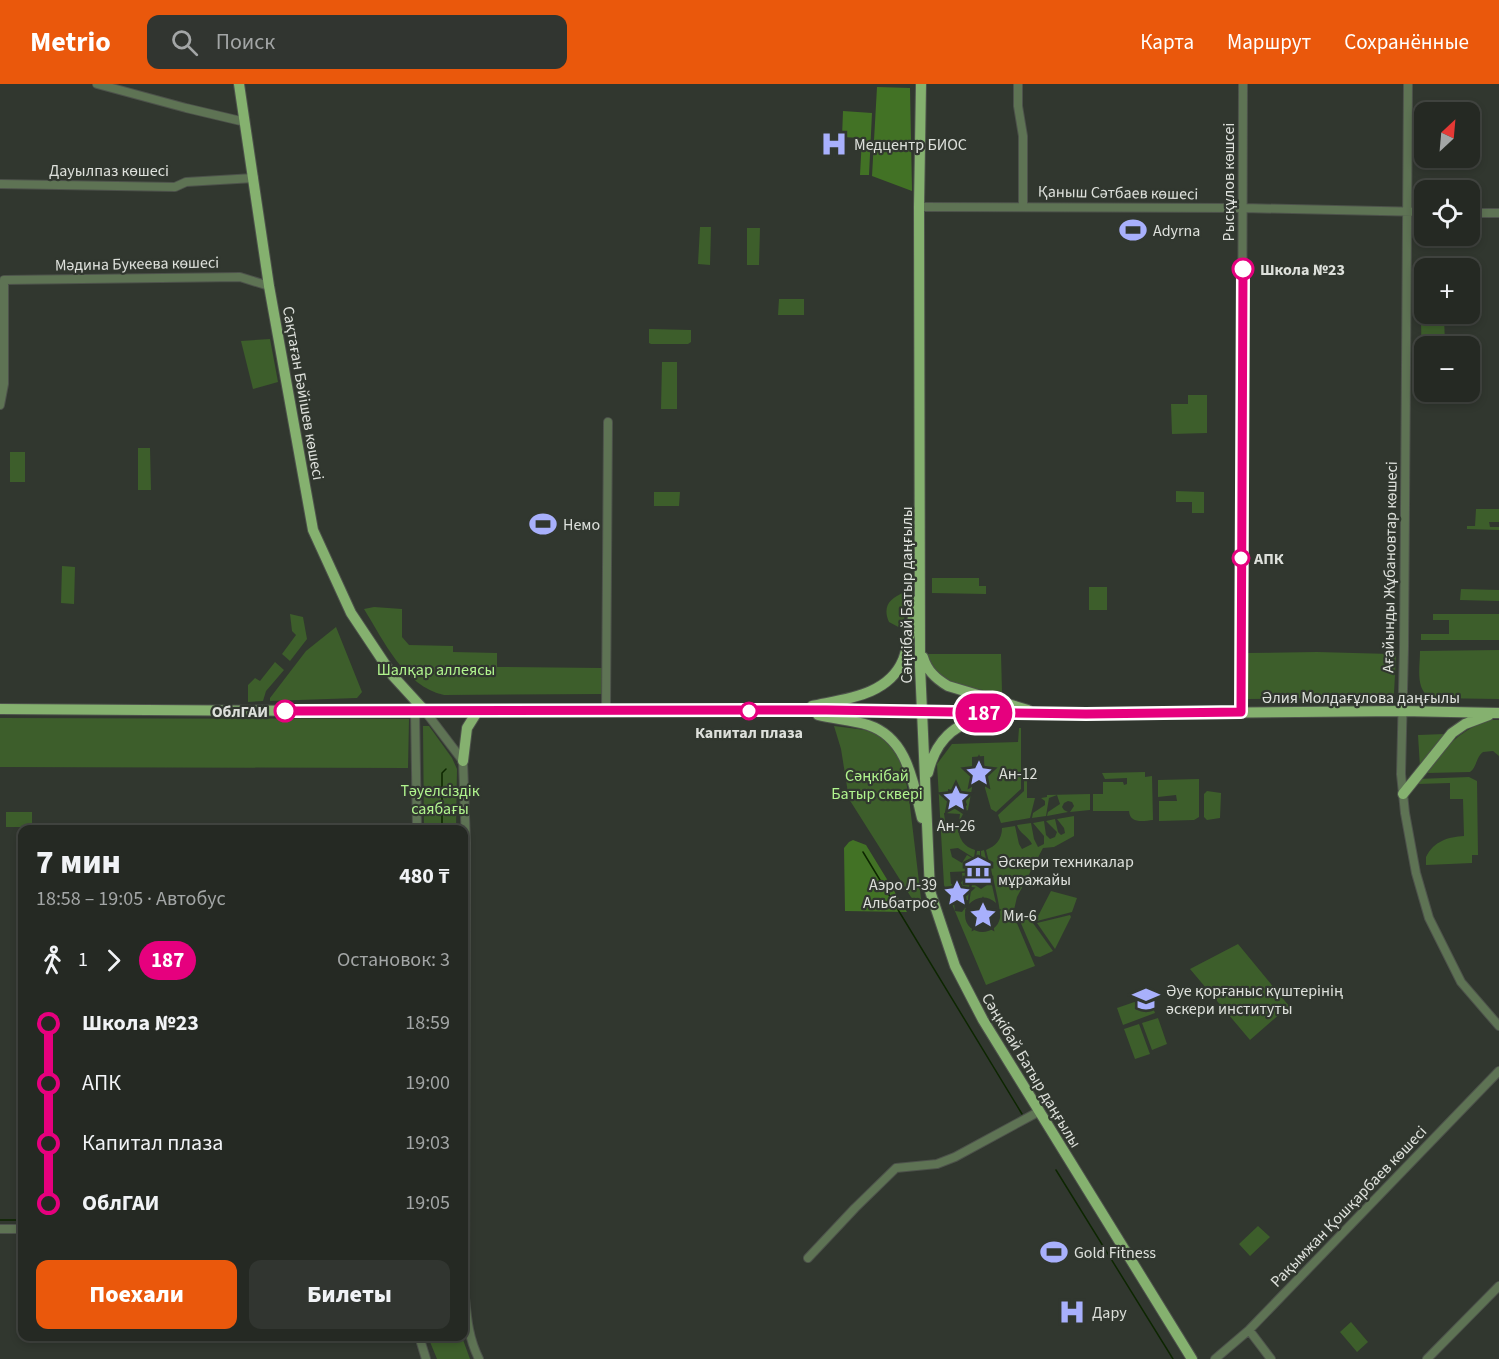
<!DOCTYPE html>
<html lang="ru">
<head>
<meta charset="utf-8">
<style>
  :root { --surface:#252923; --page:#313530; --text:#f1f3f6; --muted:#a3a6a6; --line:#424541; --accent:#ea580c }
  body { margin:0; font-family:"Source Sans 3",sans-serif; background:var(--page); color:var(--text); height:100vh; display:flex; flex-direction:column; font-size:22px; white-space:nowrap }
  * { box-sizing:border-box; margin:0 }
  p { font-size:20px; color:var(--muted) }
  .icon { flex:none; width:33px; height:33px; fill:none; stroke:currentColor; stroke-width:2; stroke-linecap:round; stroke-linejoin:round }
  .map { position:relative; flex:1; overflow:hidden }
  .details { position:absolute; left:18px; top:741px; width:450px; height:516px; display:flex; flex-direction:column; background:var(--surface); border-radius:12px; box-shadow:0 3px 9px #0003,0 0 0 2px var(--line) }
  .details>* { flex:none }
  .badge { padding:0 12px; border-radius:20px; font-size:21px; line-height:39px }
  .needle { width:39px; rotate:26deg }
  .tools { position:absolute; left:1414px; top:18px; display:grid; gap:12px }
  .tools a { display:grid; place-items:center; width:66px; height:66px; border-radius:12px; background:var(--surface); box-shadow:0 3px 9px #0003,0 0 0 2px var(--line); font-size:30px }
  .map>.badge { position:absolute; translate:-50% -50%; box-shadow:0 0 0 3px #fff }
  .legs { display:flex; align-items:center; gap:9px; height:66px; padding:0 18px; font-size:20px }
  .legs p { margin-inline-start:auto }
  .head { display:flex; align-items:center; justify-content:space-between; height:102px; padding:0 18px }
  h1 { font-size:33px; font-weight:800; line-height:45px }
  .button { display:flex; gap:12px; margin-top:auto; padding:12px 18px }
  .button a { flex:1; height:69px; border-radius:12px; background:var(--accent); color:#fff; font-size:24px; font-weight:800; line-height:69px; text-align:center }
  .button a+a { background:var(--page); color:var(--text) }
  ul { padding:0 18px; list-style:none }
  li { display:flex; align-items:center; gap:21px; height:60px; font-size:22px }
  li i { display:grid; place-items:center; width:9px; height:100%; margin:0 8px; background:currentColor }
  li i::after { content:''; width:15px; height:15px; margin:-8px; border:4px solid; border-radius:50%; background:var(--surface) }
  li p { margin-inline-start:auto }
  li:first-child i { background:linear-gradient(#0000 50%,currentColor 0) }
  li:last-child i { background:linear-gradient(currentColor 50%,#0000 0) }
  header { display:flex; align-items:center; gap:36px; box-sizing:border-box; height:84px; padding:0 30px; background:var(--accent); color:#fff }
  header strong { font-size:28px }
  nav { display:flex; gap:33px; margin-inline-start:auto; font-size:21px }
  .search { width:420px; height:54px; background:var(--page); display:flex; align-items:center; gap:15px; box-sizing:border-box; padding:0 21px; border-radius:12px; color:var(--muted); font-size:22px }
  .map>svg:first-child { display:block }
  .green { fill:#3d5e2b }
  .forest { fill:#427225 }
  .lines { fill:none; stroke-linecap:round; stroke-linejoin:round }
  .stream { stroke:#0d2600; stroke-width:1.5 }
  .minor-casing { stroke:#4d524b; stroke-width:10 }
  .major-casing { stroke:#4d524b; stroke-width:12 }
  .minor { stroke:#5e7354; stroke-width:8 }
  .major { stroke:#85b16f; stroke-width:10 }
  .line-1-casing { stroke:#fff; stroke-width:14 }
  .line-1 { stroke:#e6007e; stroke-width:9 }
  .stop-1-dot { fill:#fff; stroke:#e6007e; stroke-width:3 }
  .labels { text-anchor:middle; stroke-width:4.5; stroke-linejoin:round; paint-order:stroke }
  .poi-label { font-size:16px; fill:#dde0db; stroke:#31372f; text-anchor:start }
  .street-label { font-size:16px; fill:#dde0db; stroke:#31372f }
  .stop-label { font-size:16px; font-weight:bold; fill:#dde0db; stroke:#31372f; text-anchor:start }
  .park-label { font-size:16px; fill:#b1f58e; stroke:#31372f }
</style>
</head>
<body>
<header>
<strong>Metrio</strong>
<div class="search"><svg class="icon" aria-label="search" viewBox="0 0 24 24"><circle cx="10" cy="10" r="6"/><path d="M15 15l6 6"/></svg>Поиск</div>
<nav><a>Карта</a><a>Маршрут</a><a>Сохранённые</a></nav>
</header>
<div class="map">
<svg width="1499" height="1275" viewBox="0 0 1499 1275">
  <rect width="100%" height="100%" fill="#31372f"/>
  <!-- green -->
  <path class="green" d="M700,143h11l-1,38 -12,-1z
    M747,144h13l-1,37h-12z
    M779,215h25v16h-26z
    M1444,231l1,31h-20v38h-3l-1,-68z
    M649,245l42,1v12l-3,2h-37l-2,-1z
    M270,255l8,43 -25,7 -12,-48z
    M662,278h15v47h-16z
    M1188,311h19v38l-35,1 -1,-30h17z
    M138,364h12l1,42h-13z
    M10,368h15v30h-15z
    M1176,407l28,1v21h-12v-11h-16z
    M654,408h26l-1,14h-25z
    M1476,425h23v13h-10l1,5h9v3l-32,-1v-3h8z
    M62,482l13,1 -1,37 -13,-1z
    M932,494h47v8h7v8l-54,-1z
    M1089,503h18v23h-18z
    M1461,505l38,1v11l-39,-1z
    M905,508l-1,38 -15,-8c-7,-16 1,-24 16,-30z
    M374,523l28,2v28l7,8 44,1v6l44,1v14l105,1 1,26 -159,1c-40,-9 -60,-54 -80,-86z
    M290,530l13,3 4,22 -17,22 -8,-7 14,-19 -4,-4z
    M1433,530h66v26h-78v-6h28v-14h-16z
    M336,543l26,65 -5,6 -87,3v-3l36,-47z
    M1499,566v49l-69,-1c-15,-10 -10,-30 -10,-47z
    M1317,568l74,2 5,2 -2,37c-9,10 -29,5 -41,5l-4,-3h-18l-2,3 -81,1 -2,-12v-34z
    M927,570h74l1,38c-29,-3 -67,-5 -75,-38z
    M275,578l9,8 -18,21 -3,10 -15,1v-17l7,-7 5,3z
    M0,634l409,1 -1,49 -408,-1z
    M1487,636h12v36l-6,-5 -10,1c-7,5 -6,15 -13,20l-43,1c18,-27 31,-40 60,-53z
    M423,642h6l23,32 5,11 -1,60h-32z
    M834,642l31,4 13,4 13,12 12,19 6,33 13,109 -2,2 -4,-4 -67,-106 -8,-50z
    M1019,644h2v61l-25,23 -5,-3 -6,-21 -1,-32 -12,1v31l-4,22 -4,2 -3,-1 6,-6 -4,-12 -15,-4 1,16 14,9 -4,8 1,-8 -16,-1 2,16 12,-3c0,12 6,21 17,24l-1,8 -16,-10 -8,1 2,8 10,6 5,-8 7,4 -2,12 -22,1 1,12h9l3,-4 -1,-7 10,-1 -3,15 -18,1 2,9 6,1 4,-4 -2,-5h8l-1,11 -14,3 1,8 7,1 3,-4 -2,-6h4c-1,4 -2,9 -2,13 0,21 31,23 35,3 2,-8 -11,-56 -14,-68 10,-4 16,-11 16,-22l13,-2 4,18 3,5 10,-5c-4,-8 -13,-11 -15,-19l14,-2 3,16 4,8 6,-3v-8l-11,-13 11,-2 2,14 4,4 5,-2 2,-5 -11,-11 9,-2 3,13 3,3 4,-2 -1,-5 -7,-9 17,-3v20l-20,11 -11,1 -26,49 -4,17 22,52 -49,19 -42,-100 -7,-121 15,-20 66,-2z
    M1445,650l-25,33 -2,-32z
    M1145,688v5l7,-1 1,44c-10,1 -23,4 -24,-9h-36v-17h10v-12h20l1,3 3,-1v-6l-22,1 -3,-6z
    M1469,693l8,4 1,74h-6v8l-46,2v-8c8,-16 22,-20 38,-21l-1,-37h-13v-16l-33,1v-5z
    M1199,695v38l-5,3 -35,1v-20h18l-1,-6 -18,2v-17z
    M1024,696h3v18h8l-5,20 -29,5 -3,-8 26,-24z
    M1207,707l14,2 -1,25 -13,2 -3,-3v-23z
    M1090,710v16l-20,2 4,-6 -2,-4 -4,-1 -4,2 -2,4 2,3 4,2 -21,4 1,-4 12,-8 -3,-9 -8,3 -3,18 -14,2 1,-5 12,-8v-4l-4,-3 6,-1v-2z
    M6,728h26v15h-26z
    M984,766l12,53c-9,-8 -19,-7 -27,1l8,-53h3v26l-3,2 -2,6 6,4 6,-4 -1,-5 -4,-3 -1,-26z
    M1051,807l26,7 -5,14 -35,9 -1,-1z
    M1070,831l1,2 -16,32 -18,-26z
    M1030,835l23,32 -13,6 -5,-1 -15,-35z
    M1238,860l51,62 -39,34 -60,-71z
    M1149,913l6,16 -32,12 -6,-17z
    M1158,934l9,26 -15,6 -10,-27z
    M1139,940l11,30 -15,5 -11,-30z
    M1258,1142l12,11 -20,19 -11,-12z
    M1351,1238l17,20 -11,10 -17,-20z
    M428,1253h34l8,22h-33z"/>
  <!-- forest -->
  <path class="forest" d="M877,3l33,1 2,103 -40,-15z
    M843,27l29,2 -3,62h-9l2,-37 -20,-1z
    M853,756l13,5 41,67 -62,-1 -1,-63 5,-6z"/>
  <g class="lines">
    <!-- stream -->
    <path class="stream" d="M442,746v-57l4,-4
      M863,768l159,262
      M1056,1086l117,189
      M0,1136h22"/>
    <defs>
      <path id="minor" d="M97,0l89,24 59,14
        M1018,0v22l5,30v71
        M1408,0l-4,564 -3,126 4,39 11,60 13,45 32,64 38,44
        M0,100l175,3 11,-5 68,-4
        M919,123l324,1 182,4
        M1470,129h29
        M0,321l4,-21v-104l236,-3 29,9
        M415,627l2,119
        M425,627l38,50 3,82 -1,455c2,22 4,41 14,61
        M606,628l2,-290
        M1241,628l2,-628
        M0,1145h22
        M808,1174l47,-50 41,-40 41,-4 18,-7 83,-45
        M1249,1246l22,29
        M419,1252l7,23
        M1215,1275l34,-29 250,-259
        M1427,1275l72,-73"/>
      <path id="major" d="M239,0l30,202 44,244 38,83 42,63 32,35
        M921,0l-2,123 1,459 10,225 25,75 28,54 209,339
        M923,573c4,14 13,22 25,29l80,24
        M812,622c32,-7 76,-10 91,-46 7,-18 9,-40 13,-59
        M0,625l469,3 357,-2 260,4 316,-3 97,2
        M818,631c16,4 34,5 50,10 40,13 45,58 54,93
        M463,677l4,-33 10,-16
        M928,689c7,-31 26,-51 58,-55
        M1403,710l49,-61 13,-9 24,-9"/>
    </defs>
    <!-- minor casing -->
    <use href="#minor" class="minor-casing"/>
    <!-- major casing -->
    <use href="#major" class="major-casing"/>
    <!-- minor -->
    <use href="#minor" class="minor"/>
    <!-- major -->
    <use href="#major" class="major"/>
  </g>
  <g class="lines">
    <defs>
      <path id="line-1" d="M285,627l541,-1 260,4 155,-2 2,-443"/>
    </defs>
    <!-- line-1 casing -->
    <use href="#line-1" class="line-1-casing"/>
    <!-- line-1 -->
    <use href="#line-1" class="line-1"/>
  </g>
  <!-- icons -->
  <defs>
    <symbol id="hospital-bare" viewBox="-9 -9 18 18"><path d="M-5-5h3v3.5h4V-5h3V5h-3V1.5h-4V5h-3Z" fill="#a8b0fc" stroke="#31372f" stroke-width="2.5" paint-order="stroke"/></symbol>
    <symbol id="stadium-bare" viewBox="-9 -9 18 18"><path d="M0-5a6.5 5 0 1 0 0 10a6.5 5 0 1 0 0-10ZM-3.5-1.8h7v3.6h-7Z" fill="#a8b0fc" stroke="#31372f" stroke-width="2.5" paint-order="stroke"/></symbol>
    <symbol id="sight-bare" viewBox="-9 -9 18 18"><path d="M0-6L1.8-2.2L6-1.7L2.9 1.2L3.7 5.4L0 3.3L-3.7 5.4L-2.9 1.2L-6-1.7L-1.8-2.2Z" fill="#a8b0fc" stroke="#31372f" stroke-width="2.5" paint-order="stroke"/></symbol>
    <symbol id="museum-bare" viewBox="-9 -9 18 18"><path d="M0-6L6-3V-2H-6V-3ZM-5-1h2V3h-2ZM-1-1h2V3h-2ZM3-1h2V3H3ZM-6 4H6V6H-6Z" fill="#a8b0fc" stroke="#31372f" stroke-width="2.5" paint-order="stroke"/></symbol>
    <symbol id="university-bare" viewBox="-9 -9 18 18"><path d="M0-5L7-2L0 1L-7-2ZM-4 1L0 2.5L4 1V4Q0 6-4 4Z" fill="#a8b0fc" stroke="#31372f" stroke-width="2.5" paint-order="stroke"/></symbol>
  </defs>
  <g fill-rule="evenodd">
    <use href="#hospital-bare" x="815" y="41" width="38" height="38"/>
    <use href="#stadium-bare" x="1114" y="127" width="38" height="38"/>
    <use href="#stadium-bare" x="524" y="421" width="38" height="38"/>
    <use href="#sight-bare" x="960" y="670" width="38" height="38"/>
    <use href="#sight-bare" x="937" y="695" width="38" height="38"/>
    <use href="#museum-bare" x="959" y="767" width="38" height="38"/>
    <use href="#sight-bare" x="938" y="790" width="38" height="38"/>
    <use href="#sight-bare" x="964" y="812" width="38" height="38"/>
    <use href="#university-bare" x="1127" y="896" width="38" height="38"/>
    <use href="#stadium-bare" x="1035" y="1149" width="38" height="38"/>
    <use href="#hospital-bare" x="1053" y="1209" width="38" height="38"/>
  </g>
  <!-- markers -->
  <g class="stop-1-dot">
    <circle cx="1243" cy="185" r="10"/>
    <circle cx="1241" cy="474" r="8"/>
    <circle cx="285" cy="627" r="10"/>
    <circle cx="749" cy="627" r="8"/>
  </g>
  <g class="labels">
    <!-- poi labels -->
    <g class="poi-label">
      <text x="854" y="66">Медцентр БИОС</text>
      <text x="1153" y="152">Adyrna</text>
      <text x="563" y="446">Немо</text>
      <text x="999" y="695">Ан-12</text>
      <text x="956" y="747" text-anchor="middle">Ан-26</text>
      <text x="998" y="783">Әскери техникалар<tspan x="998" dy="18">мұражайы</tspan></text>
      <text x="937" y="806" text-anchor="end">Аэро Л-39<tspan x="937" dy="18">Альбатрос</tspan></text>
      <text x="1003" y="837">Ми-6</text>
      <text x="1166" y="912">Әуе қорғаныс күштерінің<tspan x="1166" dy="18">әскери институты</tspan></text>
      <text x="1074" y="1174">Gold Fitness</text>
      <text x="1092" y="1234">Дару</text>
    </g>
    <!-- street labels -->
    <g class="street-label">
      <text x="109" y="92">Дауылпаз көшесі</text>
      <text transform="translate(1228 98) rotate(-90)" y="6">Рысқұлов көшсеі</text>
      <text transform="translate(1118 108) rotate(1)" y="6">Қаныш Сәтбаев көшесі</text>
      <text transform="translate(137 179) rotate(-1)" y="6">Мәдина Букеева көшесі</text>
      <text transform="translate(304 309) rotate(80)" y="6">Сақтаған Бәйішев көшесі</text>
      <text transform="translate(1389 483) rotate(-89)" y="6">Ағайынды Жұбановтар көшесі</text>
      <text transform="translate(906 511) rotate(-90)" y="6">Сәңкібай Батыр даңғылы</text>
      <text x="1361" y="619">Әлия Молдағұлова даңғылы</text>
      <text transform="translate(1032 986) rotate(59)" y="6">Сәңкібай Батыр даңғылы</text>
      <text transform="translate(1348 1122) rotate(-46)" y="6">Рақымжан Қошқарбаев көшесі</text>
    </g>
    <!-- stop labels -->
    <g class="stop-label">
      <text x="1260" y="191">Школа №23</text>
      <text x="1254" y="480">АПК</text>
      <text x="268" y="633" text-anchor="end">ОблГАИ</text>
      <text x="749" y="654" text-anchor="middle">Капитал плаза</text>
    </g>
    <!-- park labels -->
    <g class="park-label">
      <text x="436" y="591">Шалқар аллеясы</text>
      <text x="877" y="697">Сәңкібай<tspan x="877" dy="18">Батыр сквері</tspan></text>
      <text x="440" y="712">Тәуелсіздік<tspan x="440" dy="18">саябағы</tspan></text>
    </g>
  </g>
</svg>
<div class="tools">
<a><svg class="needle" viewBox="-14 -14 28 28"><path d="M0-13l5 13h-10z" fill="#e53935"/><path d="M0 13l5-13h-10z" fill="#a3a6a6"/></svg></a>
<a><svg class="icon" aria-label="locate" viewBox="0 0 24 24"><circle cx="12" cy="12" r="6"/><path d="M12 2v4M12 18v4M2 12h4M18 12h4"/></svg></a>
<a>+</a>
<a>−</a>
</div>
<b class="badge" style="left:984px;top:629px;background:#e6007e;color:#fff">187</b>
<section class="details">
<div class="head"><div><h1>7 мин</h1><p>18:58 – 19:05 · Автобус</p></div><b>480 ₸</b></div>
<div class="legs"><svg class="icon" aria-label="walk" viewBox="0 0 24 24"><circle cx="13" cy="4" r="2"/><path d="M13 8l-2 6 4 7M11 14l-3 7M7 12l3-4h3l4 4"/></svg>1<svg class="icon" aria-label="forward" viewBox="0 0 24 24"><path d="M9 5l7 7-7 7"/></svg><b class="badge" style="background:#e6007e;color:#fff">187</b><p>Остановок: 3</p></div>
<ul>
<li><i style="color:#e6007e"></i><b>Школа №23</b><p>18:59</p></li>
<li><i style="color:#e6007e"></i><span>АПК</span><p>19:00</p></li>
<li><i style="color:#e6007e"></i><span>Капитал плаза</span><p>19:03</p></li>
<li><i style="color:#e6007e"></i><b>ОблГАИ</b><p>19:05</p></li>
</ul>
<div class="button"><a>Поехали</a><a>Билеты</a></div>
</section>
</div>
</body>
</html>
